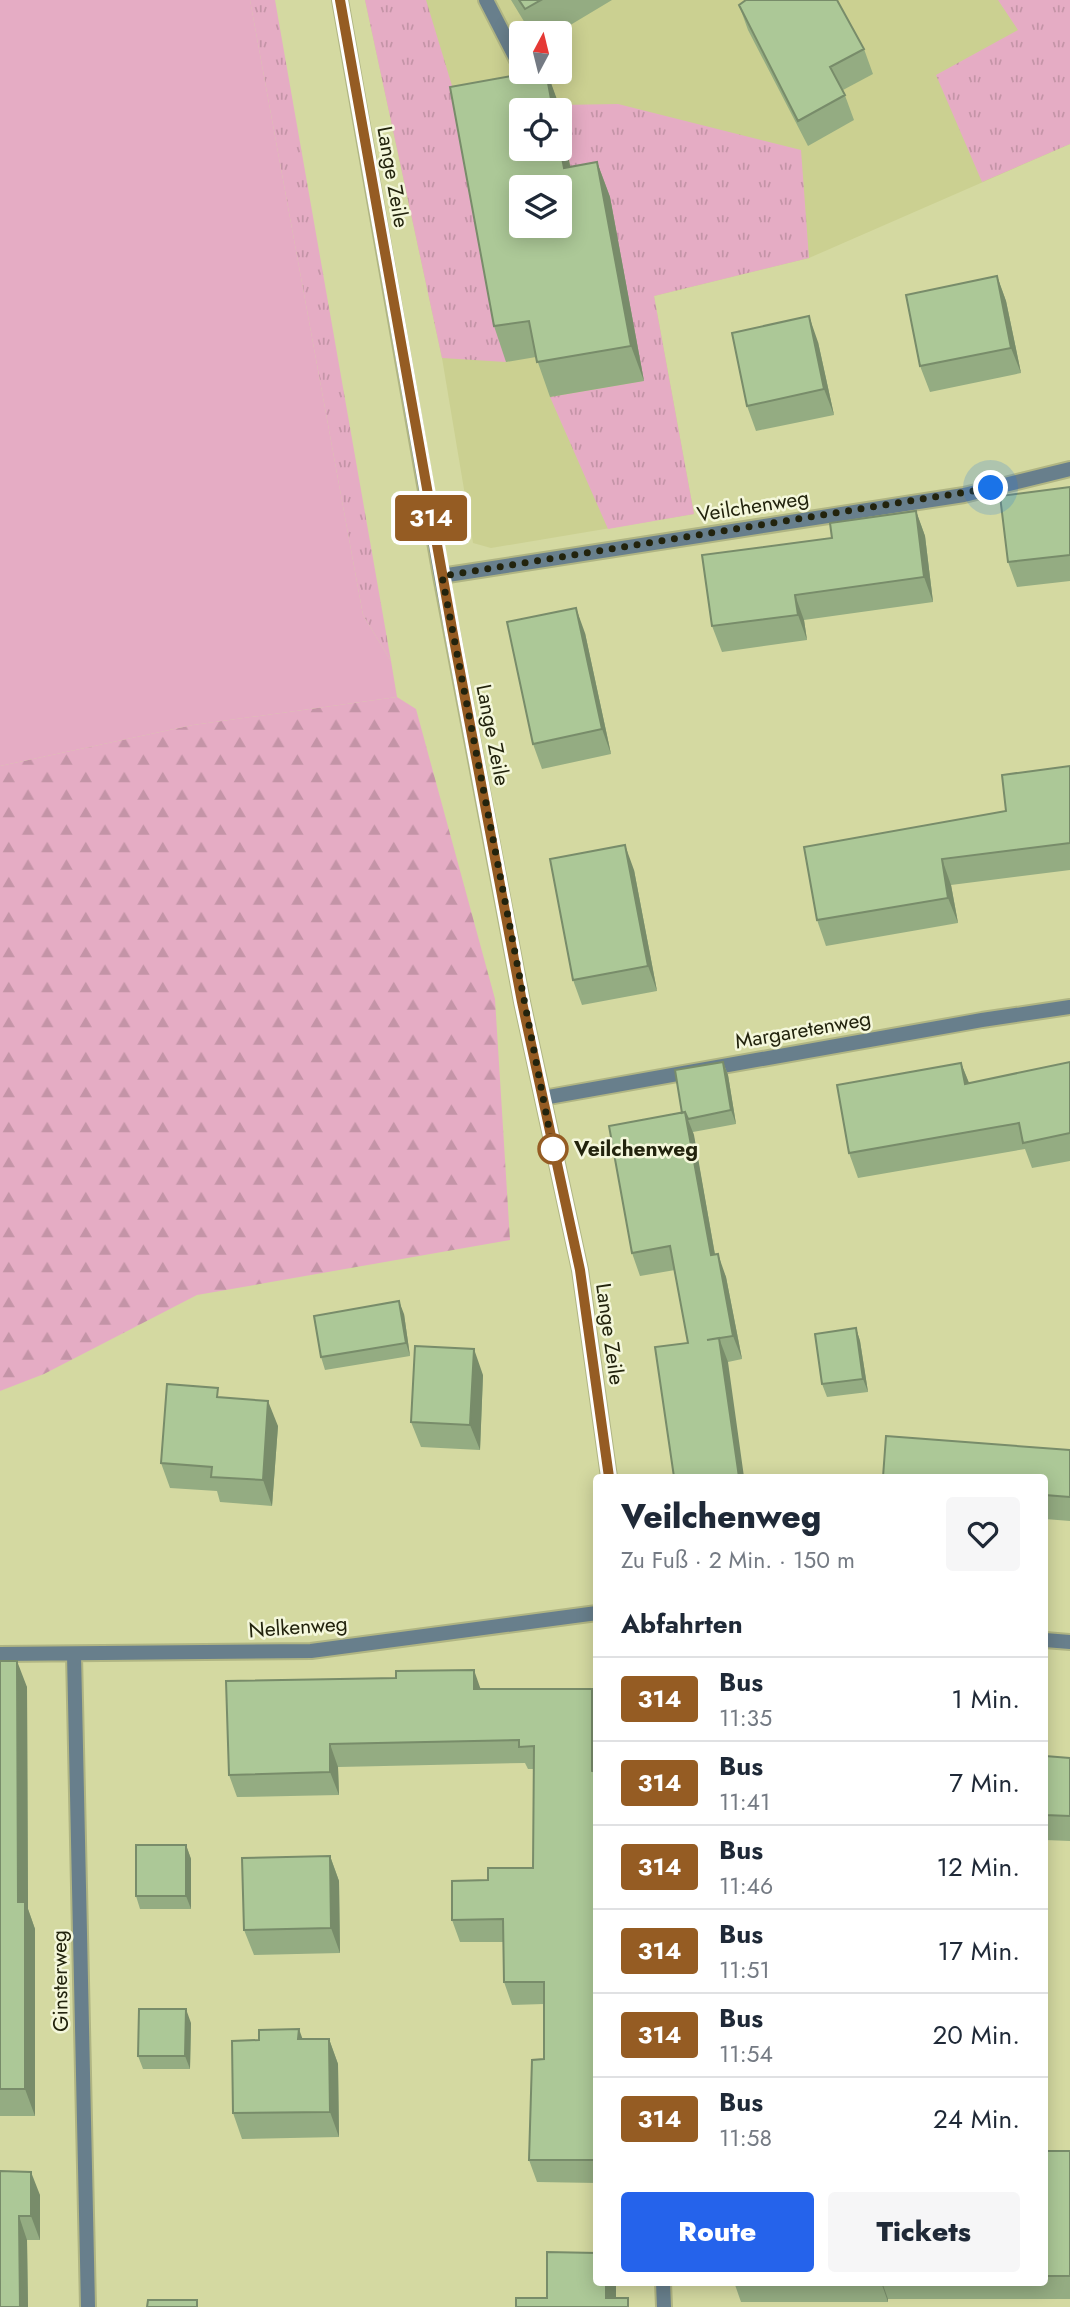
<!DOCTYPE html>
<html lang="de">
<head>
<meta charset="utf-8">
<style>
  :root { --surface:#fff; --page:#f6f6f7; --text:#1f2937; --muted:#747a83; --line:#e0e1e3; --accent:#2563eb }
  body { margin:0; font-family:Jost,sans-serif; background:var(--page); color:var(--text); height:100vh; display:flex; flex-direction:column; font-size:26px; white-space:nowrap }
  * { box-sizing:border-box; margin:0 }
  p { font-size:23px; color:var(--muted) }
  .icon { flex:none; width:38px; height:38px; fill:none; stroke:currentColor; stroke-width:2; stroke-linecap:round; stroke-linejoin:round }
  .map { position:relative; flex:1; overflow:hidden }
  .sheet { position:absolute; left:593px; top:1474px; width:455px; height:812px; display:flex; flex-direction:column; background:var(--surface); border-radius:7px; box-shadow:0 4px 18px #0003 }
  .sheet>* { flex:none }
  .badge { padding:0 14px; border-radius:5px; font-size:24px; line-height:46px }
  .needle { width:46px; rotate:7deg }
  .fabs { position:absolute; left:509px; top:21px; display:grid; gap:14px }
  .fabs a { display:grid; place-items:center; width:63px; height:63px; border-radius:7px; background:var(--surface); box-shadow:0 4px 18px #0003; font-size:35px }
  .you { position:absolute; width:35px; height:35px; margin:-18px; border:5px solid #fff; border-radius:50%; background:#1a73e8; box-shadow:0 0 0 10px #1a73e833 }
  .map>.badge { position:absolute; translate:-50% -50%; box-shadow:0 0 0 4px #fff }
  h2 { padding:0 28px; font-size:26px; line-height:63px }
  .round { display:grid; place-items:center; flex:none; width:74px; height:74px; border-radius:7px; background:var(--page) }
  .head { display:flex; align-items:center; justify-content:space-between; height:119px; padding:0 28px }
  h1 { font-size:33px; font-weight:800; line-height:52px }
  .cta { display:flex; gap:14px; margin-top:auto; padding:14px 28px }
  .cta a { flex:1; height:80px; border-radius:7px; background:var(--accent); color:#fff; font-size:28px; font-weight:800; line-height:80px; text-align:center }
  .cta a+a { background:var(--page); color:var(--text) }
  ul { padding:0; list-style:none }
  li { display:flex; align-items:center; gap:21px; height:84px; padding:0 28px; border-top:2px solid var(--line) }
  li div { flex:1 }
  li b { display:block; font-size:26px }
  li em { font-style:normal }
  li .badge { min-width:77px; font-weight:700; text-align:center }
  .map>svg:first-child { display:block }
  .built { fill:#cbd091; fill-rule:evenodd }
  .grass { fill:url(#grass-tufts) }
  .forest { fill:url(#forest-firs) }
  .pitch { fill:#e5acc4 }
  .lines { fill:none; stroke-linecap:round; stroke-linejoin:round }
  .street-casing { stroke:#b0b583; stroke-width:18 }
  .street { stroke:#687f8c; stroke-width:14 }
  .wall { fill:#94ac82; fill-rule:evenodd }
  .shaded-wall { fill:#788c6a }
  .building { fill:#acc897; stroke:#788c6a; stroke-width:2; fill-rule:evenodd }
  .line-casing { stroke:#fff; stroke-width:16 }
  .line { stroke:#955c23; stroke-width:10 }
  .walk { stroke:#22230d; stroke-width:7; stroke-dasharray:0 12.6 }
  .stop-dot { fill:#fff; stroke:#955c23; stroke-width:3.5 }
  .labels { text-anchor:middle; stroke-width:5; stroke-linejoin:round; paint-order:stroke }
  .street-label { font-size:21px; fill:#22230d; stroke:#f4f7db }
  .stop-label { font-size:21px; font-weight:bold; fill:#22230d; stroke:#f4f7db; text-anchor:start }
</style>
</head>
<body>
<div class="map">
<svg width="1070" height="2307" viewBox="0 0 1070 2307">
  <defs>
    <pattern id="grass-tufts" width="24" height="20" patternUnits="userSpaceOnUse" patternTransform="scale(1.75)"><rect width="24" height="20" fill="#e5acc4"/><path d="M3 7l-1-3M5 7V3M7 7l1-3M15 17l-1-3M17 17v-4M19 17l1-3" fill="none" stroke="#c494a7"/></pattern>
    <pattern id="forest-firs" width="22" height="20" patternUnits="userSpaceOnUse" patternTransform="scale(1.75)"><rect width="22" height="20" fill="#e5acc4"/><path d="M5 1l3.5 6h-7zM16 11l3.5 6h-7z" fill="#c494a7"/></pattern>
  </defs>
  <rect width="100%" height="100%" fill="#d4d9a1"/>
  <!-- built -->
  <path class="built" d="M365,0h705v144l-261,114 -155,38 40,218 -203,34 -18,-5 -31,-185zM522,33h38v39h-38zM522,110h38v39h-38zM522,187h38v39h-38z"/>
  <!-- grass -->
  <path class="grass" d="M250,0h25l116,661 -28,-46z
    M365,0h61l37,122 43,240 -64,-4z
    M998,0h72v144l-88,38 -46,-107 82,-45z
    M618,104l183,46 8,108 -155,38 40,218 -86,15 -58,-132 93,-16 -66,-178 -18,-98z"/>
  <!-- forest -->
  <path class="forest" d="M397,697l19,12 79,290 15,241 -313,55 -153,79 -44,17v-625l193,-41z"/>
  <!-- pitch -->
  <path class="pitch" d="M0,0h250l113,615 28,46 6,36 -204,28 -193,41z"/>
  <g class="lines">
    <defs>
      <path id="street" d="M340,0l101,576 81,426 58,268 29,207
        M486,0l36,70
        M441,576l523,-81 106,-26
        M543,1098l439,-78 88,-13
        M1045,1640l25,2
        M0,1654l311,-3 286,-38
        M74,1654l14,653
        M663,2282l1,25"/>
    </defs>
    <!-- street casing -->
    <use href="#street" class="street-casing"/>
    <!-- street -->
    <use href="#street" class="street"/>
  </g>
  <!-- wall -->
  <path class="wall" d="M511,0h101l-55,33h-26z
    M739,5l125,44 9,25 -30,16 11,30 -46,26 -60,-116z
    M534,72h13l13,38h-38v39h38v-37l10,55 27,-5 13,35 34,184 -94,16 -14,-40 -30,5 -12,-36 -44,-239zM522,187h38v39h-38z
    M997,276l9,25 15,72 -91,19 -10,-26z
    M818,342l16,73 -78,16 -9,-25z
    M1070,487v94l-53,6 -9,-25z
    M916,511l9,25 8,66 -129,18 3,20 -85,12 -10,-26 120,-88z
    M585,633l26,121 -69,15 -9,-25z
    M1070,766v104l-119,15 7,38 -132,23 -9,-26 189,-109z
    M634,870l23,121 -75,14 -9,-25z
    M723,1062l5,13 8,49 -43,8 22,122 11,23 16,82 -14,3 -40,-19 -13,-73 -35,6 -8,-23 50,-140z
    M1070,1062v99l-38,7 -7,-19 -167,29 -9,-25 112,-90 8,20z
    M404,1314l6,42 -85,14 -4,-13z
    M856,1328l4,13 8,51 -41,5 -5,-13z
    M483,1375l-3,75 -59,-3 -10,-25z
    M221,1397l57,29 -6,80 -52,-4 -3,-11 -47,-3 -9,-25z
    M1070,1450v71l-25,-2v-42z
    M0,1661l27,26 1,222 7,20v187h-35z
    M481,1689h111l5,13v481l-60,-1 -8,-22 15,-101v-55l-32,1 -8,-23v-40h-44l-8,-22 36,-40 45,-12 1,-99h-6l-3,-6 -187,4 1,28 -102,2 -8,-22z
    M1045,1756l25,2v83l-25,-1z
    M186,1845l5,14v50h-51l-4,-13z
    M330,1856l9,25 1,72 -86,2 -10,-25z
    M191,2023l-1,46h-47l-5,-13z
    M303,2039h26l9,25 1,73 -97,2 -9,-26z
    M1045,2151h25v148h-182v3h-147l-7,-20h311z
    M0,2171l40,24v45h-13l1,67h-28z"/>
  <!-- shaded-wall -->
  <path class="shaded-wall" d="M547,72l12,33 1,5h-7z
    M560,112l17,91 -13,-35 -4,-21z
    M597,162l13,35 34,184 -13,-35z
    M997,276l9,25 15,72 -10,-25z
    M809,316l9,26 16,73 -10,-26z
    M916,511l9,25 8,66 -9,-25z
    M795,595l9,25 3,20 -9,-25z
    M576,608l9,25 26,121 -9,-25z
    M625,845l9,25 23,121 -9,-25z
    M942,859l9,26 7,38 -10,-25z
    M723,1062l5,13 8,49 -5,-14z
    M961,1063l10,25 -6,-4z
    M685,1112l9,23 25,143 -8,-23z
    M718,1254l8,23 16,82 -9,-23z
    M399,1301l5,13 6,42 -4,-13z
    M856,1328l4,13 8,51 -5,-13z
    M719,1338l9,24 16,115h-5z
    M474,1349l9,26 -3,75 -10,-25z
    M268,1401l10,25 -6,80 -9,-26z
    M17,1661l10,26 1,222 7,20v187l-10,-27 -7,-187z
    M474,1670l8,23 -8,-4z
    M592,1689l5,13v83l-5,-14z
    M330,1744l8,23 1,28 -9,-23z
    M186,1845l5,14v50l-5,-13z
    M330,1856l9,25 1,72 -9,-25z
    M186,2009l5,14 -1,46 -5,-13z
    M299,2029l9,25 -10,-15z
    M329,2039l9,25 1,73 -9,-25z
    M31,2172l9,23v45l-9,-24z
    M19,2216l8,24 1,67h-8z
    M606,2282h10v25l-10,-9z
    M881,2282h1l6,17v3z"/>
  <!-- building -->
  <path class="building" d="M519,0h22l-16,9z
    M746,0h91l27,49 -34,18 15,28 -47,26 -59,-116z
    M534,72h12l7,38h-31v39h38v-2l4,21 33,-6 34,184 -94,16 -8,-41 -35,5 -44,-239zM522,187h38v39h-38z
    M997,276l14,72 -91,18 -14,-71z
    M809,316l15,73 -77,17 -15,-73z
    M1070,487v68l-62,7 -8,-66z
    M916,511l8,66 -129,18 3,20 -86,11 -10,-71 130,-17 -2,-15z
    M576,608l26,121 -69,15 -26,-122z
    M1070,766v77l-128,16 6,39 -131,22 -13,-73 202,-36 -4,-36z
    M625,845l23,121 -75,14 -23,-121z
    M723,1062l8,48 -43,9 -3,-7 -3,1 -7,-43z
    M1070,1062v71l-47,10 -4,-20 -170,30 -12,-68 124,-22 4,21z
    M685,1112l26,143 7,-1 15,82 -26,4 12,-2 20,139h-65l-19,-130 33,-4 -18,-97 -38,7 -23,-127z
    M399,1301l7,42 -85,14 -7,-41z
    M856,1328l7,51 -41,5 -7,-50z
    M415,1346l59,3 -4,76 -59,-3z
    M167,1384l51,4 -1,9 51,4 -5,79 -52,-3 1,-10 -51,-4z
    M886,1436l184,14v47l-25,-2v-18h-162z
    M0,1661h17l1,241h7v187h-25z
    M474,1670v19h118v82l5,1v388h-68l3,-100 12,-1v-77h-40l-1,-63 -51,1v-39l36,-1v-12h45l1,-122 -15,1v-7l-189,4v28l-101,3 -3,-94 170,-3v-7z
    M1045,1756l25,2v58l-25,-1z
    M136,1845h50v51h-50z
    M330,1856l1,72 -87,2 -2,-72z
    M139,2009h47l-1,47h-47z
    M299,2029l-1,10h31l1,73 -97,1 -1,-72 27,-1v-10z
    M1045,2151h25v125h-25z
    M0,2171l31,1v44h-12l1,91h-20z
    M547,2252l50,1v29h9v16h22v9h-112v-9h31z
    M148,2300h49v7h-50z"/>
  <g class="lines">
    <defs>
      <path id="line" d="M340,0l112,629 70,373 58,268 29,207"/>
    </defs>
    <!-- line casing -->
    <use href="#line" class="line-casing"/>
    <!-- line -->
    <use href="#line" class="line"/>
    <!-- walk -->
    <path class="walk" d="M553,1149l-111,-573 549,-88"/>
  </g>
  <!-- markers -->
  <circle class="stop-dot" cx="553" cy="1149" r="14"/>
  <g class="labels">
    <!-- street labels -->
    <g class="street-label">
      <text transform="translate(393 177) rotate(80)" y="7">Lange Zeile</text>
      <text transform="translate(753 506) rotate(-9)" y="7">Veilchenweg</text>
      <text transform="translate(493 735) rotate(79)" y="7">Lange Zeile</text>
      <text transform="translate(803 1030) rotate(-10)" y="7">Margaretenweg</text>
      <text transform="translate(610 1334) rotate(82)" y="7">Lange Zeile</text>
      <text transform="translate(298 1627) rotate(-4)" y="7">Nelkenweg</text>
      <text transform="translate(60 1981) rotate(-91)" y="7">Ginsterweg</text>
    </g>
    <!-- stop labels -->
    <g class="stop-label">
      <text x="574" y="1156">Veilchenweg</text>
    </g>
  </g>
</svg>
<div class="fabs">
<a><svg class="needle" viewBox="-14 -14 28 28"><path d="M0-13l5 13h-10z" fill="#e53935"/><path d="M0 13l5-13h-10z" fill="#747a83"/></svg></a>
<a><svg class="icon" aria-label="locate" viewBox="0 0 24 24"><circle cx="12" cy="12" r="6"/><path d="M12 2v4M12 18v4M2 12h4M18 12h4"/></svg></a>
<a><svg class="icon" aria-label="layers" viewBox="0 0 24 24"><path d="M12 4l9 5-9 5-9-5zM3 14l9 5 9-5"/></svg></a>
</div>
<div class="you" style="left:991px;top:488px"></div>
<b class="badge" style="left:431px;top:518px;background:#955c23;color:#fff">314</b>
<section class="sheet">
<div class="head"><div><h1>Veilchenweg</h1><p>Zu Fuß · 2 Min. · 150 m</p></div><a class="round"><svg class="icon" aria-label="heart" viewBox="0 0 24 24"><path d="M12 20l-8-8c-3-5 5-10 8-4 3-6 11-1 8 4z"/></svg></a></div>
<h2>Abfahrten</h2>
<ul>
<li><span class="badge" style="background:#955c23;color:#fff">314</span><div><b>Bus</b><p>11:35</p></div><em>1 Min.</em></li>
<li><span class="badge" style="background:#955c23;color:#fff">314</span><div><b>Bus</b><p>11:41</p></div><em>7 Min.</em></li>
<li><span class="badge" style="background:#955c23;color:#fff">314</span><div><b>Bus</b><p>11:46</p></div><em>12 Min.</em></li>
<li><span class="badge" style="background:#955c23;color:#fff">314</span><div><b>Bus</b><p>11:51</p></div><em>17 Min.</em></li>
<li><span class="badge" style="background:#955c23;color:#fff">314</span><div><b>Bus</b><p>11:54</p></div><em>20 Min.</em></li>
<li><span class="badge" style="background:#955c23;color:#fff">314</span><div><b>Bus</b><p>11:58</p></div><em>24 Min.</em></li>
</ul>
<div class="cta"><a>Route</a><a>Tickets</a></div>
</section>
</div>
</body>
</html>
